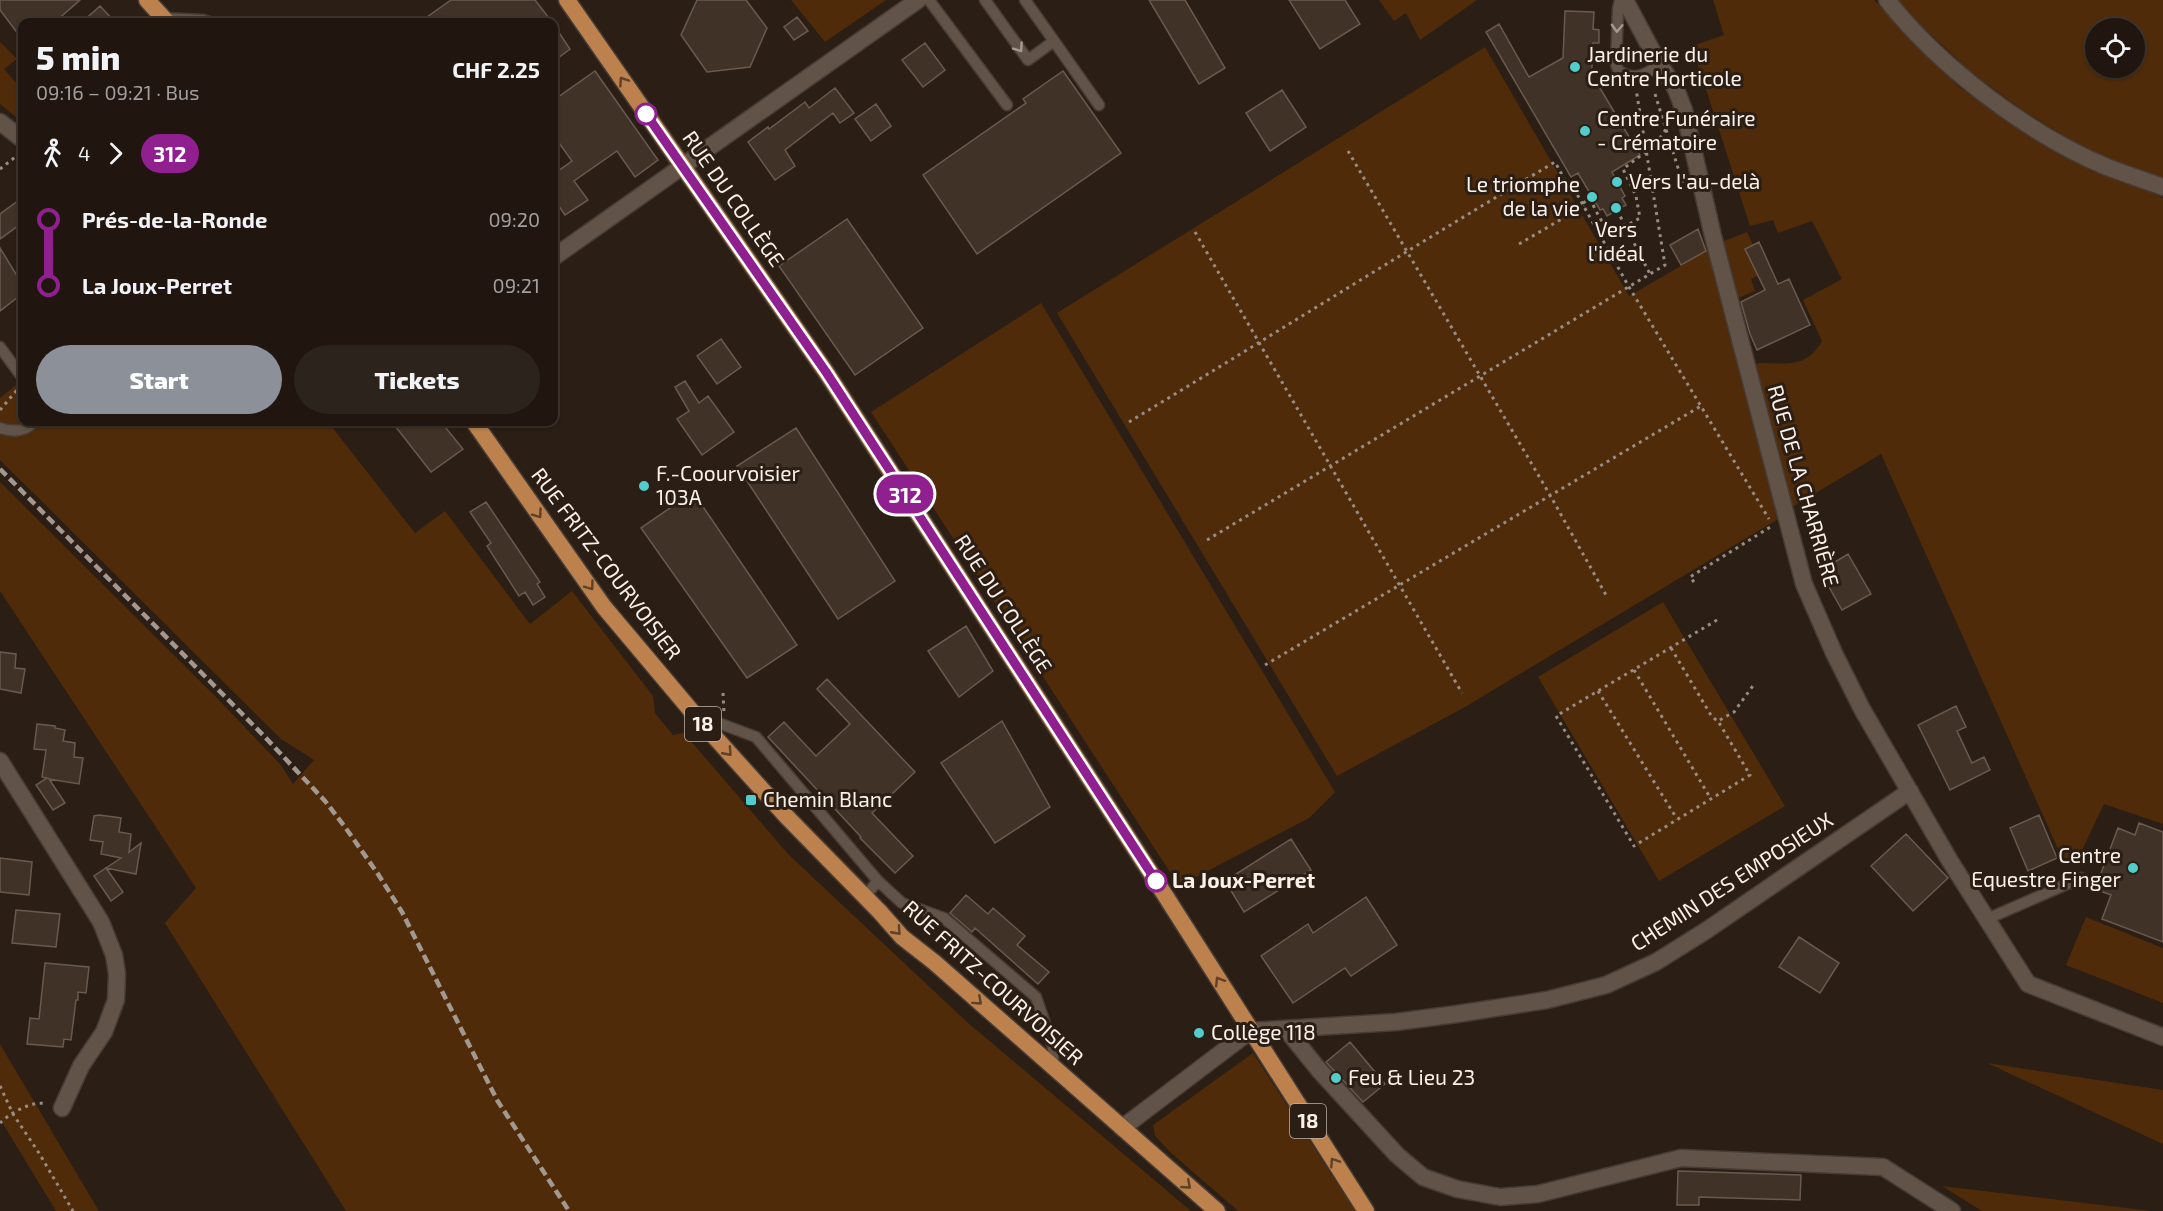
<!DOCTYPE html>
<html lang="en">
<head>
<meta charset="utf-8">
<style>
  :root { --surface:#20160f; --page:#2d231d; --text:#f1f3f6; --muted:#a29f9e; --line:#3d352f; --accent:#8c9099 }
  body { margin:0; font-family:"Exo 2",sans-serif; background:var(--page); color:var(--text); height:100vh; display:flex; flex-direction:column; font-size:22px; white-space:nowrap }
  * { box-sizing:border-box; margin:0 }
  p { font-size:20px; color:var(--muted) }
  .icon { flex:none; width:33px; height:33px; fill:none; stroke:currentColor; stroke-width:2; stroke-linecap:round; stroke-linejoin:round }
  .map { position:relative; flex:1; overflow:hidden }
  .details { position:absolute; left:18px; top:18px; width:540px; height:408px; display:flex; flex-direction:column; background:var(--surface); border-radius:12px; box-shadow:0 2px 4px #0004,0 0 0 2px var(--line) }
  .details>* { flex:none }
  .badge { padding:0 12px; border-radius:20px; font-size:21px; line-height:39px }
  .buttons { position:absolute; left:2085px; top:18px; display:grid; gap:12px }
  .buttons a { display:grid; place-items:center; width:60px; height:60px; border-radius:50%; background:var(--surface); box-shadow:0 2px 4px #0004,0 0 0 2px var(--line); font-size:30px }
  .map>.badge { position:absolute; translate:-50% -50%; box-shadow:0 0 0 3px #fff }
  .legs { display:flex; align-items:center; gap:9px; height:66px; padding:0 18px; font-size:20px }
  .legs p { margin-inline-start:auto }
  .headline { display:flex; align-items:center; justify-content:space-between; height:102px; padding:0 18px }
  h1 { font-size:33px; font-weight:800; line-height:45px }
  .primary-button { display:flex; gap:12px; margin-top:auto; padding:12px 18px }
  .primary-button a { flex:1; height:69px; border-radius:36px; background:var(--accent); color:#fff; font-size:24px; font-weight:800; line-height:69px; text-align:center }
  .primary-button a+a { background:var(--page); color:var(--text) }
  ul { padding:0 18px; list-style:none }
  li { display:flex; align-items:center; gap:21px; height:66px; font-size:22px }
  li i { display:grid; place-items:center; width:9px; height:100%; margin:0 8px; background:currentColor }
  li i::after { content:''; width:15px; height:15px; margin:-8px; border:4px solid; border-radius:50%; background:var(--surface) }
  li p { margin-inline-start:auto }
  li:first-child i { background:linear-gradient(#0000 50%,currentColor 0) }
  li:last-child i { background:linear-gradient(currentColor 50%,#0000 0) }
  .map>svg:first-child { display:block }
  .green { fill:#4f2b09; fill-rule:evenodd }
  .building { fill:#403227; stroke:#695a4f; stroke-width:1.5 }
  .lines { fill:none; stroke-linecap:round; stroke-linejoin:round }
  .service-casing { stroke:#463b35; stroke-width:13 }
  .minor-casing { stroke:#463b35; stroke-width:19 }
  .secondary-casing { stroke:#463b35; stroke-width:19 }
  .primary-casing { stroke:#463b35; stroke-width:19 }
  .path { stroke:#988d84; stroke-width:3; stroke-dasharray:3 4.5; stroke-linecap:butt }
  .service { stroke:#615347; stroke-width:10 }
  .minor { stroke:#615347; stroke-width:16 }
  .secondary { stroke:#615347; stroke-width:16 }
  .primary { stroke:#bc814c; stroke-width:16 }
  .rail { stroke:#a39890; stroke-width:4.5; stroke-dasharray:9 4.5; stroke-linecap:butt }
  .oneway { stroke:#a69a90 }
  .oneway2 { stroke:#5e4128 }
  .line-1-casing { stroke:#fff; stroke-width:14 }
  .line-1 { stroke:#901f90; stroke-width:9 }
  .poi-dot { fill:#52cdcd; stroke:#2b1e14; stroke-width:2 }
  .stop-1-dot { fill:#fff; stroke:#901f90; stroke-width:3 }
  .labels { text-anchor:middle; stroke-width:6; stroke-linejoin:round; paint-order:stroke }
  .shield { fill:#2b1e14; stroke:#bcb2aa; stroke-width:1.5 }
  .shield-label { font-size:20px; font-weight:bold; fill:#faf1ea }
  .poi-label { font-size:21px; fill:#faf1ea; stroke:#2b1e14; text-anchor:start }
  .street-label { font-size:21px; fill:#faf1ea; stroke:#2b1e14 }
  .stop-label { font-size:21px; font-weight:bold; fill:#faf1ea; stroke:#2b1e14; text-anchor:start }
</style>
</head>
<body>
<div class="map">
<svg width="2163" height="1211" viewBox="0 0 2163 1211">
  <rect width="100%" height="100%" fill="#2b1e14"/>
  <!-- green -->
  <path class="green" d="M791,0h95l-61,42z
    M1379,0h98l-57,40 -14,-27 -12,8z
    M1713,0h161l85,87 73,51 131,60v626l-59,-20 -22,46 -19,10 -182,-406 -92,55 -37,-138 6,-8c28,0 48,6 64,-22l-19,-41 39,-21 -30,-58 -34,12 -5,-13 -23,6 -58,-180 32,-11z
    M1898,0h265v179l-65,-22 -74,-46 -53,-39 -66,-62zM2096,28h38v40h-38z
    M0,42l17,17 -13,10 18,21v32l-22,-18z
    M1485,47l144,249 81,-47 68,270 -313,188 -128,69 -280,-463z
    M1747,232l6,13 -8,4 13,27 -7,3 4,12 -21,9 -15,-57z
    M1041,303l294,489 -26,26 -130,68 -308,-474z
    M22,380v42h6l-12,6 -16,-3v-27z
    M39,422h289l87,111 30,-22 85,113 42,-33 81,105 2,17 18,22 11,-2 104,121 179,168 224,189h-845l-181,-288 31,-35 -196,-297v-109l215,214 66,69 12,19 21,-24 -33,-21 -281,-279v-29l31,-1z
    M1663,602l122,204 -126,75 -121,-204z
    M2086,917l77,31v55l-97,-38z
    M0,1044l99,167h-43l-56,-92z
    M1253,1053l102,158h-117l-68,-59 -15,-16 -2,-11z
    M1987,1063l176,27v54z
    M1942,1186l210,25h-170z"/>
  <!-- building -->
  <path class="building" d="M0,0h80l-25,22h-33v17l-22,-29z
    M451,0h84l17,22h-132z
    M697,0h49l21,28 -17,39 -43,5 -26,-37z
    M1149,0h36l40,68 -26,16z
    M1289,0h56l15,24 -40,25z
    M100,6l15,16h-33z
    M1565,11l29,1 -1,17 6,1v13h-6l-2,44 6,-4 43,72 -28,17 13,24 -3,2 4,7 -19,11 -4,-7 -3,1 -22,-37 -7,4 -85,-145 13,-8 30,53 34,-19z
    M797,17l11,14 -14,9 -10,-13z
    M554,25l16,24 -16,12z
    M925,43l20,27 -22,17 -21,-27z
    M595,71l63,89 -23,17 -18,-26 -43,30 14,19 -23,15 -11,-16v-25l18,-13 -18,-25v-36z
    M1063,71l58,82 -144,101 -54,-79 103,-72 -3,-4z
    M835,88l19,25 -14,10 -7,-10 -48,37 10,16 -20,14 -27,-38 20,-15 1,2 36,-27 4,6z
    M1282,90l24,37 -36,24 -24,-38z
    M876,104l15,22 -20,15 -16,-22z
    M22,198v25l-22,16v-25z
    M847,219l76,109 -68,47 -76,-109z
    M1698,229l8,22 -25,14 -11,-20z
    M1759,242l19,42 11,-5 21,46 -53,25 -7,-16 -9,-32 24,-12 -20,-41z
    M0,248l22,36v10l-22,17z
    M721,339l20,28 -24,17 -20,-28z
    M685,381l14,22 9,-7 26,36 -32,23 -25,-36 12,-8 -14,-24z
    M392,422h49l22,27 -32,23z
    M796,428l99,153 -57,38 -101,-153z
    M693,492l104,153 -50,33 -106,-150z
    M486,502l54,80 -3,2 8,13 -12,8 -8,-13 -6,4 -32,-50 4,-3 -21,-31z
    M1848,554l23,40 -29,16 -22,-39z
    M966,626l27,45 -34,26 -31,-46z
    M0,652l16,2 -1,14 10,1 -4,24 -21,-4z
    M827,679l88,93 -43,41 41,43 -18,17 -35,-35 1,-1 -93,-100 16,-15 32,34 34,-32 -33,-35z
    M1956,706l10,21 -9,4 15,32 12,-6 6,13 -40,20 -32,-65z
    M1002,721l48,86 -55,36 -54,-80z
    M37,724l18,2v2l10,2 -2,11 12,2 -1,14 9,1 -4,26 -30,-5 16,24 -12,7 -17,-25 11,-7 -5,-1 4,-27 -12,-1z
    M99,815l22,3 -2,14 12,2 -2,18 12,-9 -5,31 -30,-6 17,24 -12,9 -17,-25 27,-18 -20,-4 2,-12 -13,-2 4,-24z
    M2039,815l18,43 -29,13 -18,-43z
    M2139,823l24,9v110l-61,-23 9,-24 -16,-6 23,-61 17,7z
    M1906,834l42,44 -35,33 -42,-45z
    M1291,839l20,31 -67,42 -19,-31z
    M0,858l32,4 -3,33 -29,-3z
    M966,895l22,19 5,-6 32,28 -8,9 32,27 -11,12 -63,-56 -3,4 -22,-19z
    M1366,897l31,48 -46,31 -6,-8 -52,35 -32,-47 47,-32 5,9z
    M16,910l44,4 -4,33 -44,-4z
    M1799,937l40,26 -19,30 -41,-26z
    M45,963l44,4 -3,26 -8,-1v8h-2l-5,40 -7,-1 -1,8 -36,-3 3,-26 9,1z
    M1350,1042l35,42 -22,18 -37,-40z
    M1678,1171l123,4 -1,25 -101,-3v8h-22z"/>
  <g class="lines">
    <defs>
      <path id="service" d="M929,0l78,105
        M985,0l43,60 26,-19 -29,-41
        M1620,0l-2,9 -2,55 2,6c15,12 29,5 41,-6
        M162,18l41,2 6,2
        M1054,41l45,64
        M0,347l22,30
        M0,428c12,4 25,4 34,-6
        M697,715l59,22 122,144 -13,15
        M878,881l24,22 42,15 92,79 17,50v21
        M1987,919l94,-41"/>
      <path id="minor" d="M1625,0l34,64 16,23 9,23 29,126 91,348 30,69 28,56 88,152 78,123 135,53
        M0,122l22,17
        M554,257l364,-257
        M0,761l101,161 13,33 3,19 -1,26 -12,32 -23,34 -19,42
        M1286,1029l33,41 78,85 26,22 34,12 43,8 38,-3 143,-36 202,9 69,44
        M1122,1128l128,-97 146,-9 61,-8 90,-14 59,-15 50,-23 51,-32 203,-139"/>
      <path id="secondary" d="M1887,0c53,67 141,134 220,167 18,7 37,13 56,20"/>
      <path id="primary" d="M147,0l20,22
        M567,0l259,372 330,509 210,330
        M474,422l130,185 90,107 92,102 94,96 22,25 32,25 283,249"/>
    </defs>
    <!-- service casing -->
    <use href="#service" class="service-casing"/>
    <!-- minor casing -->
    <use href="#minor" class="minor-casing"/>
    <!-- secondary casing -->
    <use href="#secondary" class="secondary-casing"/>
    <!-- primary casing -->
    <use href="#primary" class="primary-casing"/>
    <!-- path -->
    <path class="path" d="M1655,94l28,90
      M1348,151l202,344 56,100
      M0,169l19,-15
      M1583,203l7,-4c6,11 13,30 25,33l25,-14 -4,-22 -13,-27 32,-24 11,-16
      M1617,210l33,64
      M1195,232l267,461
      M1519,244l65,-38
      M0,410l17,-20
      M1129,422c142,-86 283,-175 426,-260l12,22 6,3 56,100 140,232
      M1207,540l458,-275 -29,-176
      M1694,582l-4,-5 82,-51
      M1717,620l-161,96 78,130 116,-71 -32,-54 16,-9 21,-29
      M1671,648l41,69 6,4
      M1265,665l436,-259
      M1634,670l77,129
      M1598,691l79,128
      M723,693l1,20
      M0,1086l13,28 26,39 34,58
      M0,1123c10,-10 33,-23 46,-19"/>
    <!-- service -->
    <use href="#service" class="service"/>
    <!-- minor -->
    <use href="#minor" class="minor"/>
    <!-- secondary -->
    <use href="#secondary" class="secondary"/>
    <!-- primary -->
    <use href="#primary" class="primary"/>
    <!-- rail -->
    <path class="rail" d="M0,469l264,267 61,65 20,26 33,47 24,38 95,188 72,111"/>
  </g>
  <!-- one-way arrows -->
  <defs><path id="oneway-chevron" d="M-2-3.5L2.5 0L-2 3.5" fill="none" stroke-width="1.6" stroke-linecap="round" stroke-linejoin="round" transform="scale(1.5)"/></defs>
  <g class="oneway">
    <use href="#oneway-chevron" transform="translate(1617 28) rotate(92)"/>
    <use href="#oneway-chevron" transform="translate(1019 48) rotate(55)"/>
  </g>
  <g class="oneway2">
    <use href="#oneway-chevron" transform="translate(623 81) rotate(-124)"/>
    <use href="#oneway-chevron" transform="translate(538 514) rotate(54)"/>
    <use href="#oneway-chevron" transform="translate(590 586) rotate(54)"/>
    <use href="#oneway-chevron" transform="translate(728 752) rotate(48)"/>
    <use href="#oneway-chevron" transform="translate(897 931) rotate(48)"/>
    <use href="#oneway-chevron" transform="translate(1219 981) rotate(-122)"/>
    <use href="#oneway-chevron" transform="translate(978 1001) rotate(42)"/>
    <use href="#oneway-chevron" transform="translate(1334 1162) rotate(-123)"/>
    <use href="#oneway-chevron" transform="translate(1187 1185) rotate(41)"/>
  </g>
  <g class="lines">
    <defs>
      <path id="line-1" d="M646,114l180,258 330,509"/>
    </defs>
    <!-- line-1 casing -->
    <use href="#line-1" class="line-1-casing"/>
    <!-- line-1 -->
    <use href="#line-1" class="line-1"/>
  </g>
  <!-- markers -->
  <g class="poi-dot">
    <circle cx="1575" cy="67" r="6"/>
    <circle cx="1585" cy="131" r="6"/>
    <circle cx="1617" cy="182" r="6"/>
    <circle cx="1592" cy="197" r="6"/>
    <circle cx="1616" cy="208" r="6"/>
    <circle cx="644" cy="486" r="6"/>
    <rect x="745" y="794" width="12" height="12" rx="3"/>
    <circle cx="2133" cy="868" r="6"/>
    <circle cx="1199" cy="1033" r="6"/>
    <circle cx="1336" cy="1078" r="6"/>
  </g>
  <g class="stop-1-dot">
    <circle cx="646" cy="114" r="10"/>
    <circle cx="1156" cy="881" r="10"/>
  </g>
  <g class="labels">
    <!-- shield labels -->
    <g class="shield">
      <rect x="685" y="707" width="36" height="34" rx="4.5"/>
      <rect x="1290" y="1104" width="36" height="34" rx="4.5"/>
    </g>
    <g class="shield-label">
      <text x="703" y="731">18</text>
      <text x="1308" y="1128">18</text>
    </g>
    <!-- poi labels -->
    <g class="poi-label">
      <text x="1587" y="62">Jardinerie du<tspan x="1587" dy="24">Centre Horticole</tspan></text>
      <text x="1597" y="126">Centre Funéraire<tspan x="1597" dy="24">- Crématoire</tspan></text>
      <text x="1629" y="189">Vers l'au-delà</text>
      <text x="1580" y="192" text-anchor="end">Le triomphe<tspan x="1580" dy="24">de la vie</tspan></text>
      <text x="1616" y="237" text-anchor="middle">Vers<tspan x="1616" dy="24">l'idéal</tspan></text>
      <text x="656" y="481">F.-Coourvoisier<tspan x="656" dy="24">103A</tspan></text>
      <text x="763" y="807">Chemin Blanc</text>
      <text x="2121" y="863" text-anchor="end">Centre<tspan x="2121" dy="24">Equestre Finger</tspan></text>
      <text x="1211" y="1040">Collège 118</text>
      <text x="1348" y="1085">Feu &amp; Lieu 23</text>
    </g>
    <!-- street labels -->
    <g class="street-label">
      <text transform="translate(733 199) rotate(55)" y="7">RUE DU COLLÈGE</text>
      <text transform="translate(1803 486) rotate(74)" y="7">RUE DE LA CHARRIÈRE</text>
      <text transform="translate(606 564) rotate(53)" y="7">RUE FRITZ-COURVOISIER</text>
      <text transform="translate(1003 604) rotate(57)" y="7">RUE DU COLLÈGE</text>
      <text transform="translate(1732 882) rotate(-33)" y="7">CHEMIN DES EMPOSIEUX</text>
      <text transform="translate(993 983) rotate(42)" y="7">RUE FRITZ-COURVOISIER</text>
    </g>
    <!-- stop labels -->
    <g class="stop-label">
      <text x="1172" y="888">La Joux-Perret</text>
    </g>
  </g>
</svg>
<div class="buttons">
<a><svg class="icon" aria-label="locate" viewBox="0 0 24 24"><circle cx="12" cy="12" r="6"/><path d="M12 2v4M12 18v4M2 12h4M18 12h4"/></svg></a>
</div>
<b class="badge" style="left:905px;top:494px;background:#901f90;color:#fff">312</b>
<section class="details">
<div class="headline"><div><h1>5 min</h1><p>09:16 – 09:21 · Bus</p></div><b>CHF 2.25</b></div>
<div class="legs"><svg class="icon" aria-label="walk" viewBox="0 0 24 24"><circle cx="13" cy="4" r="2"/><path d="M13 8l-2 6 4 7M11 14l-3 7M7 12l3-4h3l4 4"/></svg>4<svg class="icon" aria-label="forward" viewBox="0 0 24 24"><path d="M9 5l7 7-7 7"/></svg><b class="badge" style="background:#901f90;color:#fff">312</b></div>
<ul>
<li><i style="color:#901f90"></i><b>Prés-de-la-Ronde</b><p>09:20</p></li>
<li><i style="color:#901f90"></i><b>La Joux-Perret</b><p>09:21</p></li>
</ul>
<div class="primary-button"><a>Start</a><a>Tickets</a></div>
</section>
</div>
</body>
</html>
